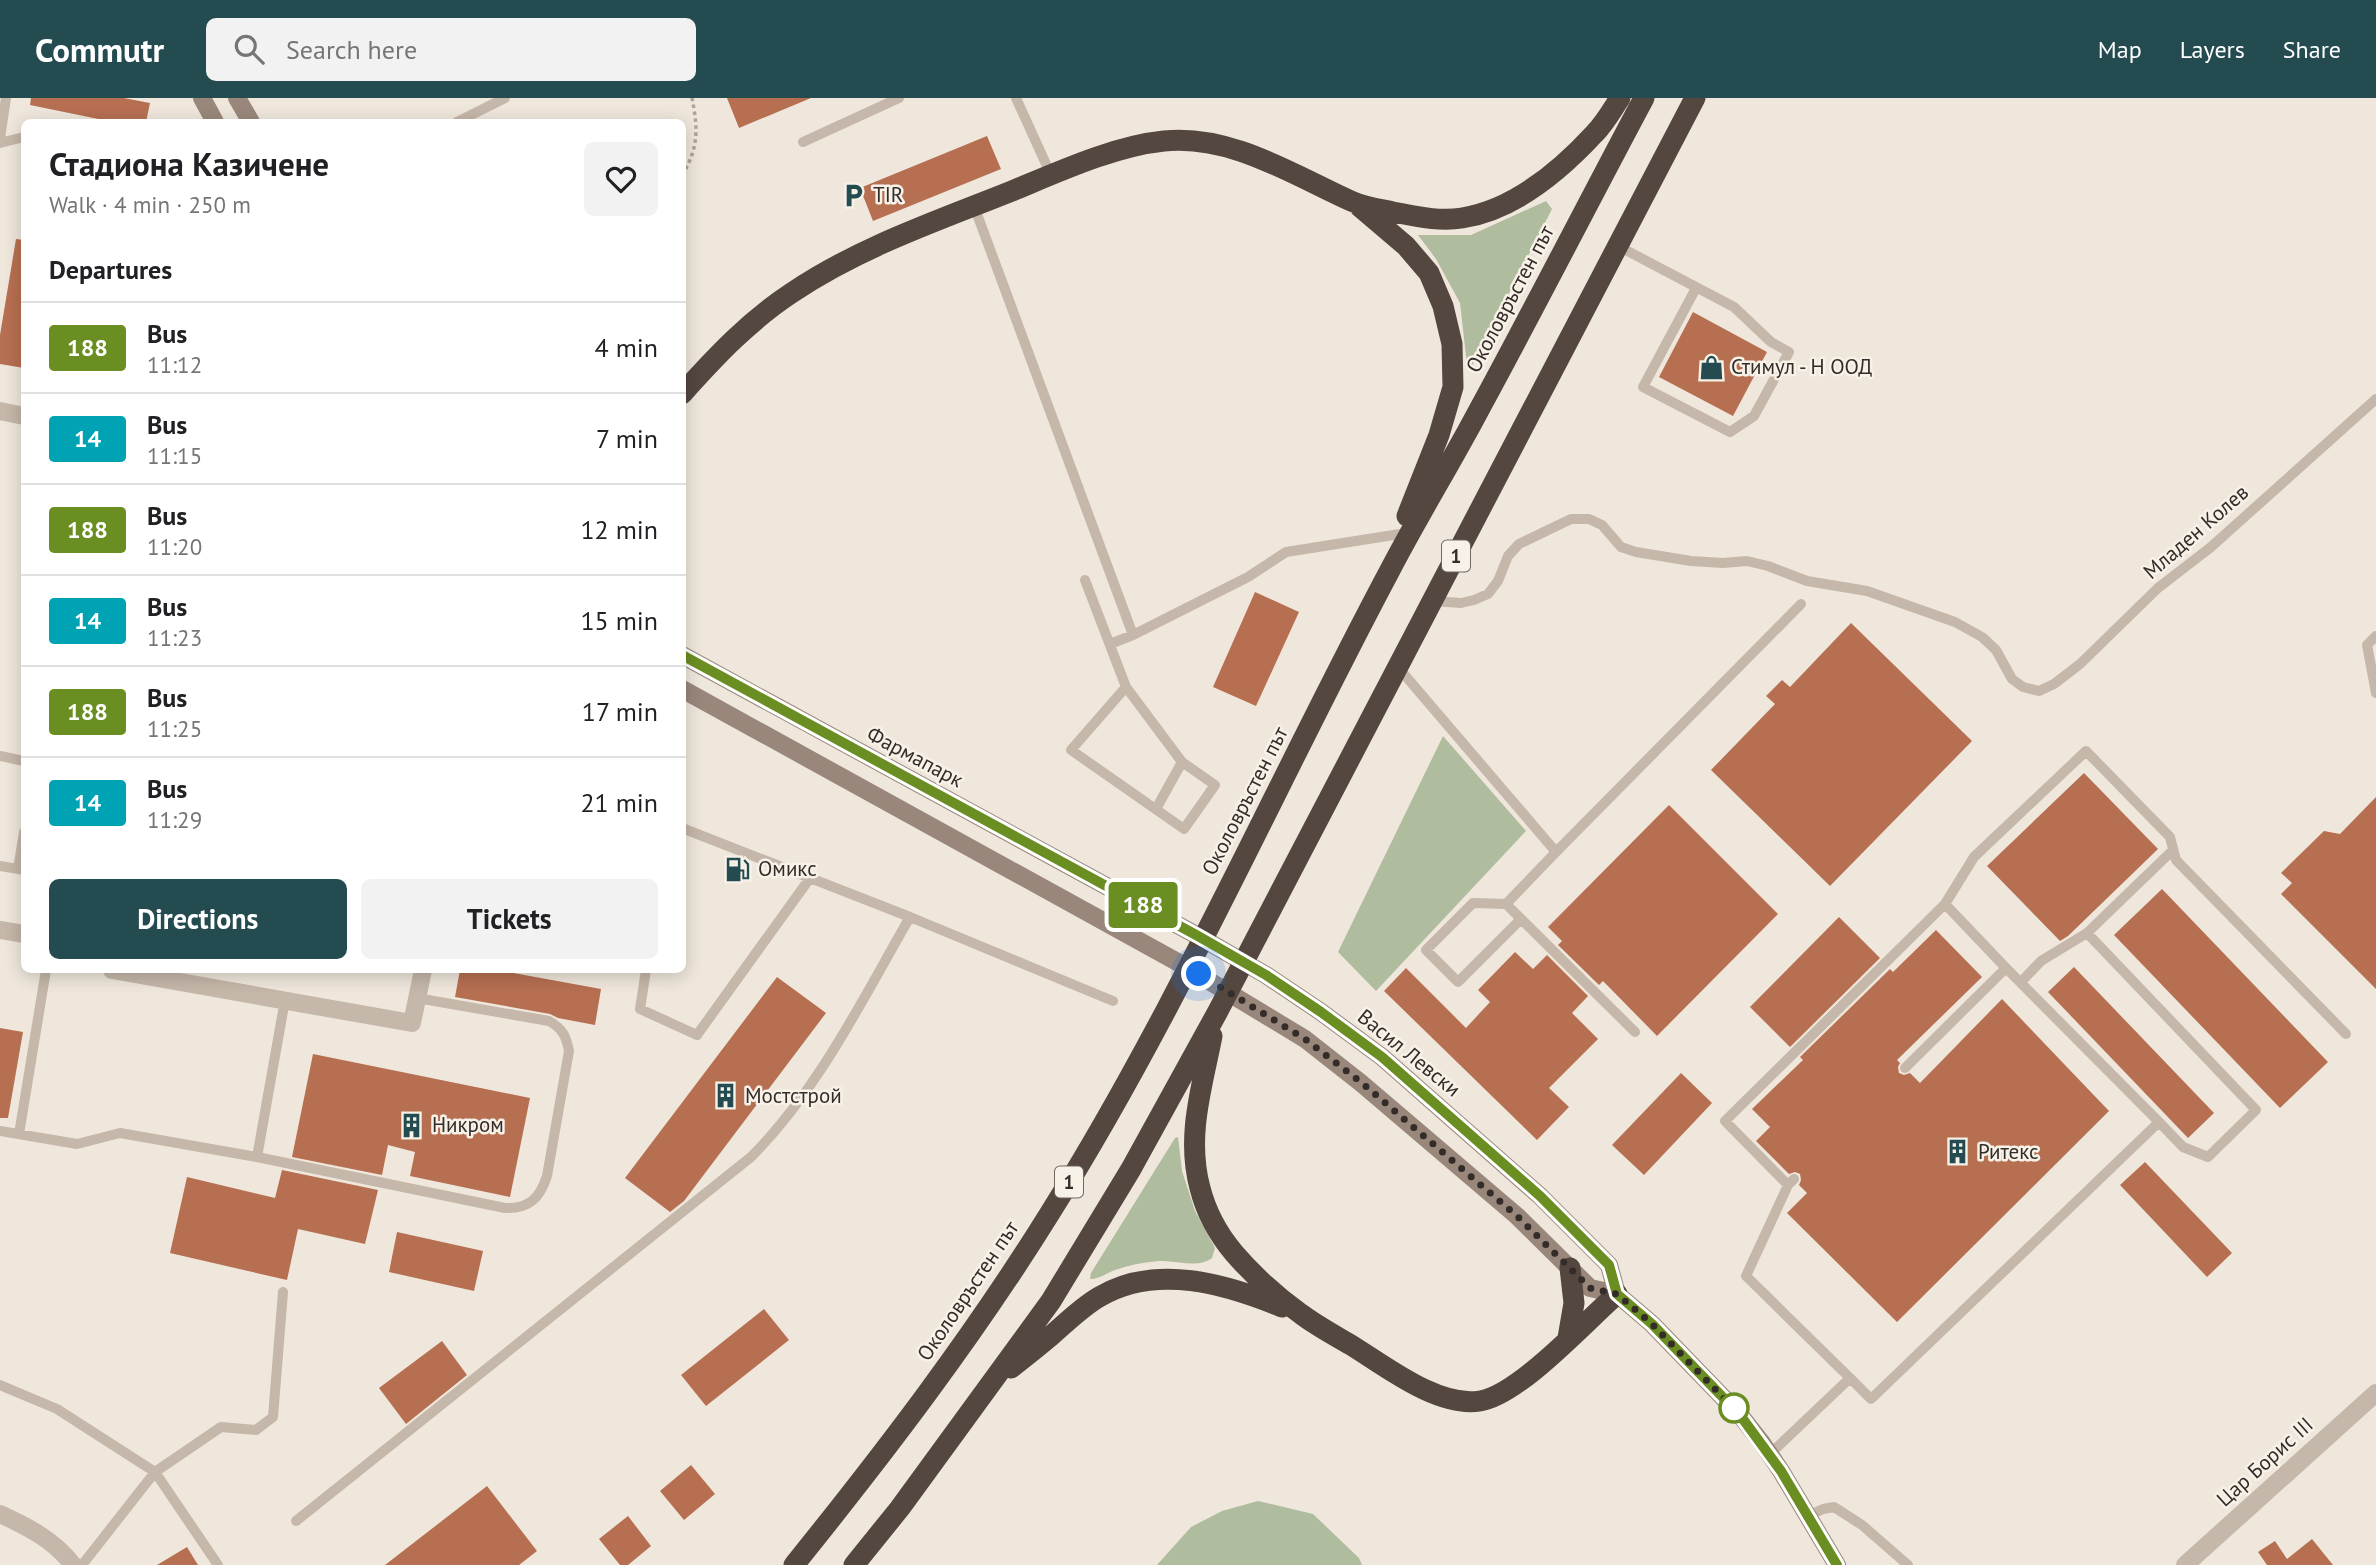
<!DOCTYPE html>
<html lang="en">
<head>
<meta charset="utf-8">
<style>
  :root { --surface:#fff; --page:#f2f2f2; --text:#202124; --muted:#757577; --line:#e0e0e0; --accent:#234b50 }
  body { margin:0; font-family:"PT Sans",sans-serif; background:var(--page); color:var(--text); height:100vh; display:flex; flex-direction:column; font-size:26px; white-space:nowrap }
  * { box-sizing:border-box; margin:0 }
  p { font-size:23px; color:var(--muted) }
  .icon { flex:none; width:38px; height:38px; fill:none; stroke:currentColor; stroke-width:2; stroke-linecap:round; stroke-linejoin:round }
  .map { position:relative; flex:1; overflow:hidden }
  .side { position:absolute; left:21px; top:21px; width:665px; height:854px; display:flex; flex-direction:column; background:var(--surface); border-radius:10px; box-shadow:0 4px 18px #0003 }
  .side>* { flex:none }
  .badge { padding:0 14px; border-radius:5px; font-size:24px; line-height:46px }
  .you { position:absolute; width:35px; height:35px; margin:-18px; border:5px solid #fff; border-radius:50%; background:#1a73e8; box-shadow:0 0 0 10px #1a73e833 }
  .map>.badge { position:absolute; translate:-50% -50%; box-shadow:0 0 0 4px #fff }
  h2 { padding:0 28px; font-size:26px; line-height:63px }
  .round { display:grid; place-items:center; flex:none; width:74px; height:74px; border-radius:10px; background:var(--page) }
  .headline { display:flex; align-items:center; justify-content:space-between; height:119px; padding:0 28px }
  h1 { font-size:33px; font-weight:700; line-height:52px }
  .action { display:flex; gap:14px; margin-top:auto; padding:14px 28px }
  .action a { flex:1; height:80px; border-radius:10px; background:var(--accent); color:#fff; font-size:28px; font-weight:700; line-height:80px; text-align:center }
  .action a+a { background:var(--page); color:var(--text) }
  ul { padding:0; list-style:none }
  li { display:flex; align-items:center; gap:21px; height:91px; padding:0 28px; border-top:2px solid var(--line) }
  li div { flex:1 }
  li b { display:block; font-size:26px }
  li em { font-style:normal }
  li .badge { min-width:77px; font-weight:700; text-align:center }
  header { display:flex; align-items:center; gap:42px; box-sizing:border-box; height:98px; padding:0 35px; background:var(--accent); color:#fff }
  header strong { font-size:33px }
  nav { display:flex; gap:38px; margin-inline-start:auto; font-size:24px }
  .search { width:490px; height:63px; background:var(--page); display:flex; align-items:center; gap:18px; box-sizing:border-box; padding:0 24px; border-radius:10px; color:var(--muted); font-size:26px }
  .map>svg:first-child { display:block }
  .green { fill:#b0bc9e }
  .building { fill:#b76f51 }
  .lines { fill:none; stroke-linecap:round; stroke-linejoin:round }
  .path { stroke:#b1a294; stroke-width:3.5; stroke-dasharray:3.5 3.5; stroke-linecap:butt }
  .lane { stroke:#c5b7a9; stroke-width:10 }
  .street { stroke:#c5b7a9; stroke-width:18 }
  .secondary { stroke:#99877b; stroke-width:18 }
  .highway { stroke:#534740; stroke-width:21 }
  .line-casing { stroke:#fff; stroke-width:16 }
  .line { stroke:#6b8e23; stroke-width:10 }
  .walk { stroke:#342c28; stroke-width:7; stroke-dasharray:0 12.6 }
  .stop-dot { fill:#fff; stroke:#6b8e23; stroke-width:3.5 }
  .labels { text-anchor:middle; stroke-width:5; stroke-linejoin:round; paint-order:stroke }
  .shield { fill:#f7f1e8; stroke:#6e6762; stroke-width:2 }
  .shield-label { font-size:19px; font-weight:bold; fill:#342c28 }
  .poi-label { font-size:21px; fill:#342c28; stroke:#f7f1e8; text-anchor:start }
  .street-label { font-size:21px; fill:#342c28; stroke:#f7f1e8 }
</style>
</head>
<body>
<header>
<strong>Commutr</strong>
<div class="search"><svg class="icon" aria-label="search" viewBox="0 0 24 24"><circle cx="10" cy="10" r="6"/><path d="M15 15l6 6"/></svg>Search here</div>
<nav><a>Map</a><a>Layers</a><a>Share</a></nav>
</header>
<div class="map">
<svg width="2376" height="1467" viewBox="0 0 2376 1467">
  <rect width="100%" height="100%" fill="#efe7dc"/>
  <!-- green -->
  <path class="green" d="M1546,103l6,8 -81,159 -4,-3 -7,-62 -24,-44 -18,-24h53z
    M1443,638l83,95 -150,160 -38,-39z
    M1178,1039l4,34 13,40 20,37 -3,10c-15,11 -35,2 -53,3 -15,1 -30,4 -44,9 -9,3 -15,9 -25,9l1,-6 84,-135z
    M1258,1403l55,13 46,44 3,7h-205l34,-38 31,-16z"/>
  <!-- building -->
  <path class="building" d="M31,0h93l26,5 -4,19h-33l-83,-17z
    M727,0h84l-72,30z
    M987,38l14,33 -128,52 -13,-33z
    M16,141l8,1v128l-24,-4v-29z
    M1693,214l74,40 -34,64 -74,-39z
    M1255,494l44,20 -43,94 -43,-19z
    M1851,525l121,118 -142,145 -119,-116 64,-66 -9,-8 16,-16 8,7z
    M2084,675l74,76 -90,87 -8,5 -73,-75z
    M2376,699v192l-95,-95 11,-11 -11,-10 43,-42 16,3z
    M1669,707l109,109 -121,122 -54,-55 -4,4 -41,-40 4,-4 -14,-14z
    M2162,791l166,173 -48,46 -166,-173z
    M1839,819l41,41 -90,89 -40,-40z
    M1936,832l46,47 -85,83 3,3 -2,4 1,6 5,2 6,-2 10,10 82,-84 107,112 -212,211 -110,-109 20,-20 -8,-8 2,-5 -1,-6 -5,-2 -6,2 -33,-33 14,-14 -18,-18 51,-49 -3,-3 90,-88 3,3z
    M1515,854l18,17 14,-14 41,41 -16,17 26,26 -49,49 20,19 -32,33 -153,-149 22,-23 60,60 24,-26 -12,-12z
    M2074,869l140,146 -26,25 -140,-146z
    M460,872h37l104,19 -6,36 -37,-7 -8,-4 -95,-17z
    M777,879l49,36 -142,188 -14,11 -45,-34z
    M0,930l23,4 -15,86h-8z
    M313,956l217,44 -20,99 -100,-21 5,-24 -27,-7 -6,30 -90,-18z
    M1681,975l31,30 -68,72 -32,-30z
    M2145,1064l87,91 -25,24 -87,-92z
    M282,1072l96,20 -13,54 -67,-15 -11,51 -117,-27 17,-76 88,21z
    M397,1134l86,19 -9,40 -85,-19z
    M764,1211l25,31 -83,66 -25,-31z
    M442,1243l25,34 -61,49 -27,-36z
    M691,1367l24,29 -31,26 -24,-29z
    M487,1388l50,65 -18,14h-134z
    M628,1418l23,30 -23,19h-8l-21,-26z
    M2312,1441l21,26h-66l-9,-13 17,-11 12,18z
    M187,1449l11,18h-41z"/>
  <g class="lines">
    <!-- path -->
    <path class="path" d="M682,77c17,-27 16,-47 10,-77"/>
    <!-- lane -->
    <path class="lane" d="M1016,0l35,77
      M457,24l48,-24
      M0,40l6,-40
      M803,44l96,-44
      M0,45l24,-6
      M974,108l159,429 115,-58 38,-25 114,-18
      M1618,148l116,61 37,35 18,10 -35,64 -24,16 -87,-45 53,-99
      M1085,482l41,107 56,75
      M1433,503l28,2 13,-3 14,-6 10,-13 10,-25 11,-12 52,-25h18l13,6 19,22 15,5 55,9 32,2 24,-2 21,5 39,15 60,10 88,31 27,15 14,13 16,29 11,8 16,4 15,-7 26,-20 78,-76 53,-41 165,-148
      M2376,538l-9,9 9,48
      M1110,546l23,-9
      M1397,568l159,186 245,-248
      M1126,589l-55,63 113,79 31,-44 -33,-23 -26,47
      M0,658l24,5
      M1556,754l-50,52 129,128
      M0,768l24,4
      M18,771l6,-37
      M1506,806l-33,-1 -47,47 32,32 63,-63
      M1945,806l29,-47 112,-106 84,86 6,23 170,174
      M910,819l203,84
      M2087,835l169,177 -48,47 -25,-10 -24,-25
      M646,872l-6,39 57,26 113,-157
      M2021,884l20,-21 46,-28 86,-83
      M285,902l-28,157 248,51c24,1 35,-10 42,-32l22,-125c-3,-15 -6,-22 -20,-30l-132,-23
      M0,1033l77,13 43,-11 137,24
      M19,1036l27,-164
      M1788,1087l-63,-64 220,-217 61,64
      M1850,1280l21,21 288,-277 -153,-154 -101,100
      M0,1287l57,24 98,63 66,-45 35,3 17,-13 10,-125
      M1770,1356l80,-76 -104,-102 42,-91 6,-6
      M1808,1418l15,-7 11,-2 28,18 46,40
      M296,1423l455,-364c68,-68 111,-157 159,-240l-228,-89
      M82,1467l73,-93 63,93"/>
    <!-- street -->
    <path class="street" d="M0,313l24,5
      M0,832l24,4
      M112,872l300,53 11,-53
      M0,1416c28,13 54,26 73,51
      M2185,1467l191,-172"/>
    <!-- secondary -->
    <path class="secondary" d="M202,0l13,24
      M237,0l14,24
      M682,557l516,281 68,39 55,37 61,45 158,139 69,69 8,29
      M682,591l499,275 124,75 56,44 156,133 73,72 27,6 35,30 88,91 22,28 19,28 56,94"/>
    <!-- highway -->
    <path class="highway" d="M1359,108l47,40 23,27 14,33 9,38 1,43 -14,48 -32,81
      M682,296c34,-38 68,-74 111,-102 67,-45 144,-71 219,-101 46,-19 102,-45 152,-50 67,-7 129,34 187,60 13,6 28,8 42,11 22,4 46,10 69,6 52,-8 98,-47 133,-85 10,-10 17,-23 25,-35
      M1212,938c-10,51 -26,100 -12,152 6,24 18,46 34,65 19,22 43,44 67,61 16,12 33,21 50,31 34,21 87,63 129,56 39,-6 106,-80 137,-107
      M1568,1240l6,-35 -4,-35
      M1011,1270c14,-11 28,-22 42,-34 15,-13 29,-27 46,-37 57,-34 127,-13 183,10
      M794,1467c91,-113 179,-228 256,-352 128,-204 226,-429 339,-641 29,-56 62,-109 91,-164 56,-103 109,-207 164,-310
      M854,1467l46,-57 151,-207 80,-132 86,-156 478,-915"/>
  </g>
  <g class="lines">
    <defs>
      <path id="line" d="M682,557l516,281 68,39 55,37 61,45 158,139 69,69 8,29 35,30 88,91 41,56 56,94"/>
    </defs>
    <!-- line casing -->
    <use href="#line" class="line-casing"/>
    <!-- line -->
    <use href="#line" class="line"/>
    <!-- walk -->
    <path class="walk" d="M1199,876l106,65 57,44 155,133 73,72 27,6 35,30 88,91 -6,-7"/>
  </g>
  <!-- icons -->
  <defs>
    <symbol id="parking-bare" viewBox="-9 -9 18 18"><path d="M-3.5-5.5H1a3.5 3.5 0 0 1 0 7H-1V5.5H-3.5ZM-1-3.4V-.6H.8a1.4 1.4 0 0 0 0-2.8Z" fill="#234b50" stroke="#f7f1e8" stroke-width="2.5" paint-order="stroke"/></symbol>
    <symbol id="shop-bare" viewBox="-9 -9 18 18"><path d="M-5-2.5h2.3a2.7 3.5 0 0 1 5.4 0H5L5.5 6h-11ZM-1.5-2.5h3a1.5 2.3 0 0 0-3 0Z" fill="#234b50" stroke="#f7f1e8" stroke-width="2.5" paint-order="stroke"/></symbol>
    <symbol id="fuel-bare" viewBox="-9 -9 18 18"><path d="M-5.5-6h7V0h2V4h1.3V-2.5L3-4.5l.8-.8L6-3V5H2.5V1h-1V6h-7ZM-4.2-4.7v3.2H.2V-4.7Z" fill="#234b50" stroke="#f7f1e8" stroke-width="2.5" paint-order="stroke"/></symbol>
    <symbol id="building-bare" viewBox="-9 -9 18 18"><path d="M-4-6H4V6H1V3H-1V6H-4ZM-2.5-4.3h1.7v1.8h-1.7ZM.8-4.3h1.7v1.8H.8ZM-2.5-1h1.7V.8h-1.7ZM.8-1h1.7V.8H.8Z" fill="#234b50" stroke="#f7f1e8" stroke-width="2.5" paint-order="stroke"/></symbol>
  </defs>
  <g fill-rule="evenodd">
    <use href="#parking-bare" x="836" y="80" width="35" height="35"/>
    <use href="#shop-bare" x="1694" y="252" width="35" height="35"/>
    <use href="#fuel-bare" x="720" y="754" width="35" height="35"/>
    <use href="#building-bare" x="708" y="980" width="35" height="35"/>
    <use href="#building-bare" x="394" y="1010" width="35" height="35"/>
    <use href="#building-bare" x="1940" y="1036" width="35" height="35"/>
  </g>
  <!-- markers -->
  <circle class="stop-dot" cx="1734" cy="1310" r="14"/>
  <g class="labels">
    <!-- shield labels -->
    <g class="shield">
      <rect x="1442" y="442.5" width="28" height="31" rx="5"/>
      <rect x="1055" y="1068.5" width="28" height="31" rx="5"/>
    </g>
    <g class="shield-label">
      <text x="1456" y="465">1</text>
      <text x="1069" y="1091">1</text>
    </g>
    <!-- poi labels -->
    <g class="poi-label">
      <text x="873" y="104">TIR</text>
      <text x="1731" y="276">Стимул - Н ООД</text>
      <text x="758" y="778">Омикс</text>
      <text x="745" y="1005">Мостстрой</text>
      <text x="432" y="1034">Никром</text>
      <text x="1978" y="1061">Ритекс</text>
    </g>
    <!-- street labels -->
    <g class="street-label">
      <text transform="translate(1510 201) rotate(-62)" y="7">Околовръстен път</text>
      <text transform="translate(2196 434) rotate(-41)" y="7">Младен Колев</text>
      <text transform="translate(915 659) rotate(28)" y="7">Фармапарк</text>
      <text transform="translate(1245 703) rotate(-63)" y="7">Околовръстен път</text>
      <text transform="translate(1409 955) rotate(39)" y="7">Васил Левски</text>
      <text transform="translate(968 1193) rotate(-56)" y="7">Околовръстен път</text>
      <text transform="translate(2265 1364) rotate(-42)" y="7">Цар Борис III</text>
    </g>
  </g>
</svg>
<div class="you" style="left:1199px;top:876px"></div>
<b class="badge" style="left:1143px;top:807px;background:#6b8e23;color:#fff">188</b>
<section class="side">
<div class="headline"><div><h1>Стадиона Казичене</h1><p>Walk · 4 min · 250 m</p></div><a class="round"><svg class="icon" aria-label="heart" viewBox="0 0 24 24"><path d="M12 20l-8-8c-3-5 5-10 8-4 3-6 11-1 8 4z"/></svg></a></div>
<h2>Departures</h2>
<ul>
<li><span class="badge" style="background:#6b8e23;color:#fff">188</span><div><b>Bus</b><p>11:12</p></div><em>4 min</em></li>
<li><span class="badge" style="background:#00a3b4;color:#fff">14</span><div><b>Bus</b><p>11:15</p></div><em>7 min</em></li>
<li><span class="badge" style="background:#6b8e23;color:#fff">188</span><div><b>Bus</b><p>11:20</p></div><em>12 min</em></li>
<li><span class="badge" style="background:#00a3b4;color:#fff">14</span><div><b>Bus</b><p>11:23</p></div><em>15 min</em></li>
<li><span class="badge" style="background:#6b8e23;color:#fff">188</span><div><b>Bus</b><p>11:25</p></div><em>17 min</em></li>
<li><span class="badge" style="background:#00a3b4;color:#fff">14</span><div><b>Bus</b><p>11:29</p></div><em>21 min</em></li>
</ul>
<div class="action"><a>Directions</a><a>Tickets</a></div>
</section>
</div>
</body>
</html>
